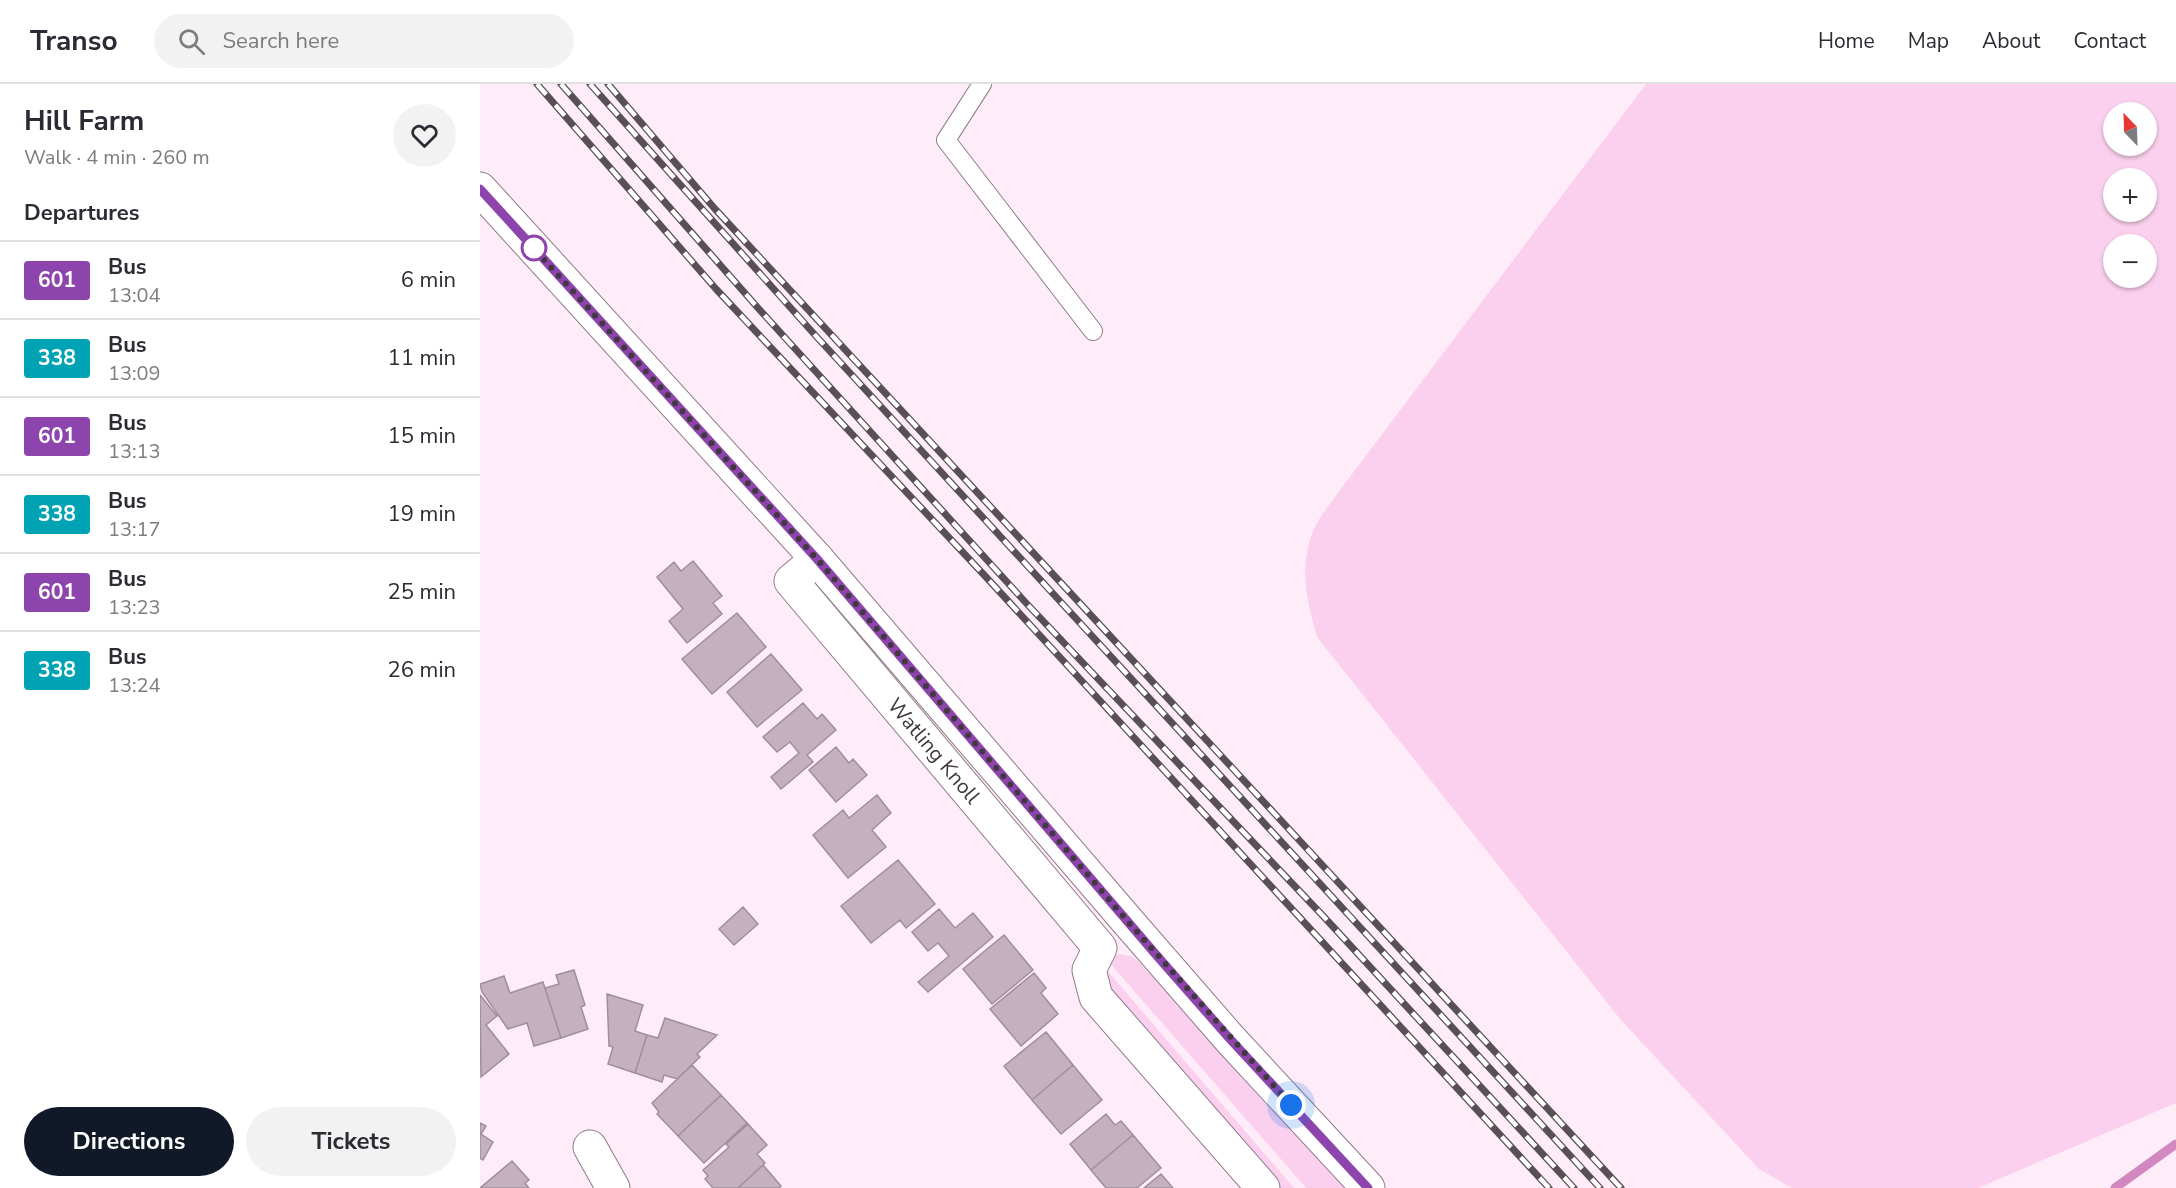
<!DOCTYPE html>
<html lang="en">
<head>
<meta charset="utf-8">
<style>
  :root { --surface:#fff; --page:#f2f2f3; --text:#2b2b33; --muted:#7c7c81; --line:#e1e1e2; --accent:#111827 }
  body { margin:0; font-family:"Nunito Sans",sans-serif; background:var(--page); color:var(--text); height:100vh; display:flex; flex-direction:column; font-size:22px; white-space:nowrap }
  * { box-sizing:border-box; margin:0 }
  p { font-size:20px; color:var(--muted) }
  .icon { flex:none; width:33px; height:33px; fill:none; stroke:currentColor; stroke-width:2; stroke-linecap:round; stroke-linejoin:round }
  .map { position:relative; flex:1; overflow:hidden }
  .panel { display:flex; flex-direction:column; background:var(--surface); width:480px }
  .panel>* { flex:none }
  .badge { padding:0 12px; border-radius:4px; font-size:21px; line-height:39px }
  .needle { width:39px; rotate:337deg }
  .buttons { position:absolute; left:1623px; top:18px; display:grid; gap:12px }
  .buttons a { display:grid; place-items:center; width:54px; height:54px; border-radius:50%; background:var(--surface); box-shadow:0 2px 4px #0004; font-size:30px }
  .you { position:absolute; width:30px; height:30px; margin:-15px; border:4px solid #fff; border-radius:50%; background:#1a73e8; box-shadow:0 0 0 9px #1a73e833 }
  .map>.badge { position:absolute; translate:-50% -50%; box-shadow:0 0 0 3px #fff }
  h2 { padding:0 24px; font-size:22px; line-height:54px }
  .round { display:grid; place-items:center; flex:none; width:63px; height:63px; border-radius:32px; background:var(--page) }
  .head { display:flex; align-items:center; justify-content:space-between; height:102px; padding:0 24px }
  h1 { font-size:28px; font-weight:700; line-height:45px }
  .button { display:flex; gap:12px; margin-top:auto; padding:12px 24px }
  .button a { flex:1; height:69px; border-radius:36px; background:var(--accent); color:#fff; font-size:24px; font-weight:700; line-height:69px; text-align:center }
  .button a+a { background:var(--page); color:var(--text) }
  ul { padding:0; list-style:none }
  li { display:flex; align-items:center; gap:18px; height:78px; padding:0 24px; border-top:2px solid var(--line) }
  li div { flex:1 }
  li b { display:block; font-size:22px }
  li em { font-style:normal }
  li .badge { min-width:66px; font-weight:700; text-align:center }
  header { display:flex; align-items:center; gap:36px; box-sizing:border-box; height:84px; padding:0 30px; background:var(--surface); border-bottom:2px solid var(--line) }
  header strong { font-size:28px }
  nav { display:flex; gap:33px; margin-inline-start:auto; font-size:21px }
  .search { width:420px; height:54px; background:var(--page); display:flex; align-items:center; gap:15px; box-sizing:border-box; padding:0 21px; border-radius:33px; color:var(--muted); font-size:22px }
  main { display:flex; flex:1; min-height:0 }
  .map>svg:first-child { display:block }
  .green { fill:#fbd0ee; fill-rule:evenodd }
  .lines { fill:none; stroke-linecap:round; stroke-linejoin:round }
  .stream { stroke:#d387c0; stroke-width:9 }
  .building { fill:#c4b0be; stroke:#a18e9c; stroke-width:1.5 }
  .lane-casing { stroke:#8e7b88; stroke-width:20 }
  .street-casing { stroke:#8e7b88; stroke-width:35 }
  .primary-casing { stroke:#8e7b88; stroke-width:35 }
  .lane { stroke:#fff; stroke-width:18 }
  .street { stroke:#fff; stroke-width:33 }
  .primary { stroke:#fff; stroke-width:33 }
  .rail-casing { stroke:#595056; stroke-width:7 }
  .rail { stroke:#fff; stroke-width:4.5; stroke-dasharray:14; stroke-linecap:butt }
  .line-casing { stroke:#fff; stroke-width:14 }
  .line { stroke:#8e44ad; stroke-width:9 }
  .walk { stroke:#41393f; stroke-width:6; stroke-dasharray:0 10.8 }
  .stop-dot { fill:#fff; stroke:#8e44ad; stroke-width:3 }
  .labels { text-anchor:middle; stroke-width:4.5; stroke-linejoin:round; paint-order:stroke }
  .street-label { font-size:21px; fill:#41393f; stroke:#fff }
</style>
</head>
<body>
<header>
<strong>Transo</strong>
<div class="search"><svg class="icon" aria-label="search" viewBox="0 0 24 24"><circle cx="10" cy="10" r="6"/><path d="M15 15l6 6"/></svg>Search here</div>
<nav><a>Home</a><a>Map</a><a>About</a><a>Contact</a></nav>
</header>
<main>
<section class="panel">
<div class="head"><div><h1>Hill Farm</h1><p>Walk · 4 min · 260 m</p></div><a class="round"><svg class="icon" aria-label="heart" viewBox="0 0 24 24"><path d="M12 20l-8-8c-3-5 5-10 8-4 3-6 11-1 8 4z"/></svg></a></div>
<h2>Departures</h2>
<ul>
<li><span class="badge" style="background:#8e44ad;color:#fff">601</span><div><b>Bus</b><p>13:04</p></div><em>6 min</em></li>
<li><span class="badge" style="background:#00a3b4;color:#fff">338</span><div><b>Bus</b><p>13:09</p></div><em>11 min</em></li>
<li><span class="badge" style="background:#8e44ad;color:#fff">601</span><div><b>Bus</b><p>13:13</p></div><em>15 min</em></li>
<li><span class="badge" style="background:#00a3b4;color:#fff">338</span><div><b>Bus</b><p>13:17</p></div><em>19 min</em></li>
<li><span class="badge" style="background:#8e44ad;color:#fff">601</span><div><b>Bus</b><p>13:23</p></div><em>25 min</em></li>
<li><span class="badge" style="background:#00a3b4;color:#fff">338</span><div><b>Bus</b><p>13:24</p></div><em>26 min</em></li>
</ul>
<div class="button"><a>Directions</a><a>Tickets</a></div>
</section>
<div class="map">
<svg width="1696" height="1104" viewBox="0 0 1696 1104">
  <rect width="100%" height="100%" fill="#feedf8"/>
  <!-- green -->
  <path class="green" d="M1166,0h530v1019l-198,85h-186l-33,-19 -139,-150 -303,-382c-10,-37 -19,-70 -3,-108 6,-14 18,-27 26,-39zM1666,28v34h-32v-34zM1634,94h32v34h-32zM1666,160v34h-32v-34z
    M638,870l13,2 6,4 207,228h-38l-198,-227z
    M625,884l189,220h-14l-165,-188 -10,-15z"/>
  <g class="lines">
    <!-- stream -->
    <path class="stream" d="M1635,1104l61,-44"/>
  </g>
  <!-- building -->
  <path class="building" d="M213,477l29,35 -9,7 9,11 -35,29 -18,-22 14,-12 -26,-32 17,-15 7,9z
    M257,529l29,34 -54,47 -30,-35z
    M291,570l31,36 -45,37 -30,-35z
    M323,619l14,16 5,-5 14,16 -29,25 6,7 -32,27 -10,-12 28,-24 -9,-11 -13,10 -14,-15z
    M356,663l13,16 4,-4 14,16 -31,27 -27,-32z
    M397,711l14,18 -19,17 14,17 -38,31 -35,-43 30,-25 6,8z
    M418,776l37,44 -29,24 -6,-8 -29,23 -30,-37z
    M263,823l15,17 -24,21 -15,-16z
    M459,825l16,19 18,-15 20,24 -65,55 -10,-10 31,-26 -11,-13 -10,8 -16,-19z
    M524,851l29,35 -41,34 -29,-35z
    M94,886l11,35 -4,2 7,22 -27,9 -16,-50 14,-4 -3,-9z
    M554,889l12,15 -5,5 17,21 -37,32 -31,-37z
    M24,892l6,17 33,-11 18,56 -27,8 -7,-23 -19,6 -26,-37 -2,-8z
    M127,910l36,11 -8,26 12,4 -12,38 -27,-9 5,-17 -4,-1z
    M0,911l17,21 -11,9 23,29 -28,23z
    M185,934l52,17 -20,19 3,3 -23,22 -13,-4 -2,7 -27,-9 12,-38 11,3z
    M566,948l27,33 -41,35 -28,-34z
    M212,981l29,30 -43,41 -21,-22 2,-2 -7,-9z
    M593,981l29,35 -41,34 -29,-34z
    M241,1011l26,28 -43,40 -26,-27z
    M626,1030l9,11 6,-4 12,14 -42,35 -21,-26z
    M0,1039l6,3 -5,8 12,8 -10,18 -3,-2z
    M268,1040l19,21 -10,9 8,9 -27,25h-25l-8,-9 3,-3 -5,-6 26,-23 -3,-3z
    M653,1051l28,33 -24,20h-31l-15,-18z
    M32,1077l17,19 -4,3 4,5h-49z
    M283,1081l18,21 -2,2h-41z
    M681,1090l12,14h-29z"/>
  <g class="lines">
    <defs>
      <path id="lane" d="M502,0l-36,56 147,191"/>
      <g id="street">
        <path id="s1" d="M337,475l-26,22 309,367 -11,22 7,27 167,191"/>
        <path d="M110,1063l23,41"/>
      </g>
      <path id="primary" d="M0,105l337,370 313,365 100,115 138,149"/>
    </defs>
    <!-- lane casing -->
    <use href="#lane" class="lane-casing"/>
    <!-- street casing -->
    <use href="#street" class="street-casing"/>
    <!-- primary casing -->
    <use href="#primary" class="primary-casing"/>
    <!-- lane -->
    <use href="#lane" class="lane"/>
    <!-- street -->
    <use href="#street" class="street"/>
    <!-- primary -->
    <use href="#primary" class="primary"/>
    <defs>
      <path id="rail" d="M57,0l179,205 270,288 563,611
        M81,0l197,224 269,296 298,314 249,270
        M110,0l225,251 785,853
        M128,0l107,125 906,979"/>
    </defs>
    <!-- rail casing -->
    <use href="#rail" class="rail-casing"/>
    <!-- rail -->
    <use href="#rail" class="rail"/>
  </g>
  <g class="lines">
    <defs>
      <path id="line" d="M0,105l337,370 341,398 72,82 138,149"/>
    </defs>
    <!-- line casing -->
    <use href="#line" class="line-casing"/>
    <!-- line -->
    <use href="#line" class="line"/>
    <!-- walk -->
    <path class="walk" d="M54,164l-6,-6 289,317 313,365 161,181"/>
  </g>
  <!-- markers -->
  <circle class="stop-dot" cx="54" cy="164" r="12"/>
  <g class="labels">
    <!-- street labels -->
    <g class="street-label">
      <text dy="7" stroke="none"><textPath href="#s1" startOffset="256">Watling Knoll</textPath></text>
    </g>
  </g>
</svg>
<div class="buttons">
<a><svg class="needle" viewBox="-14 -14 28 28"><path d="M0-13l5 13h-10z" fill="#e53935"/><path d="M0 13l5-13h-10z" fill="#7c7c81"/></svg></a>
<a>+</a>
<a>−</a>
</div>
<div class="you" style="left:811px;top:1021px"></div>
</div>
</main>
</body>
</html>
